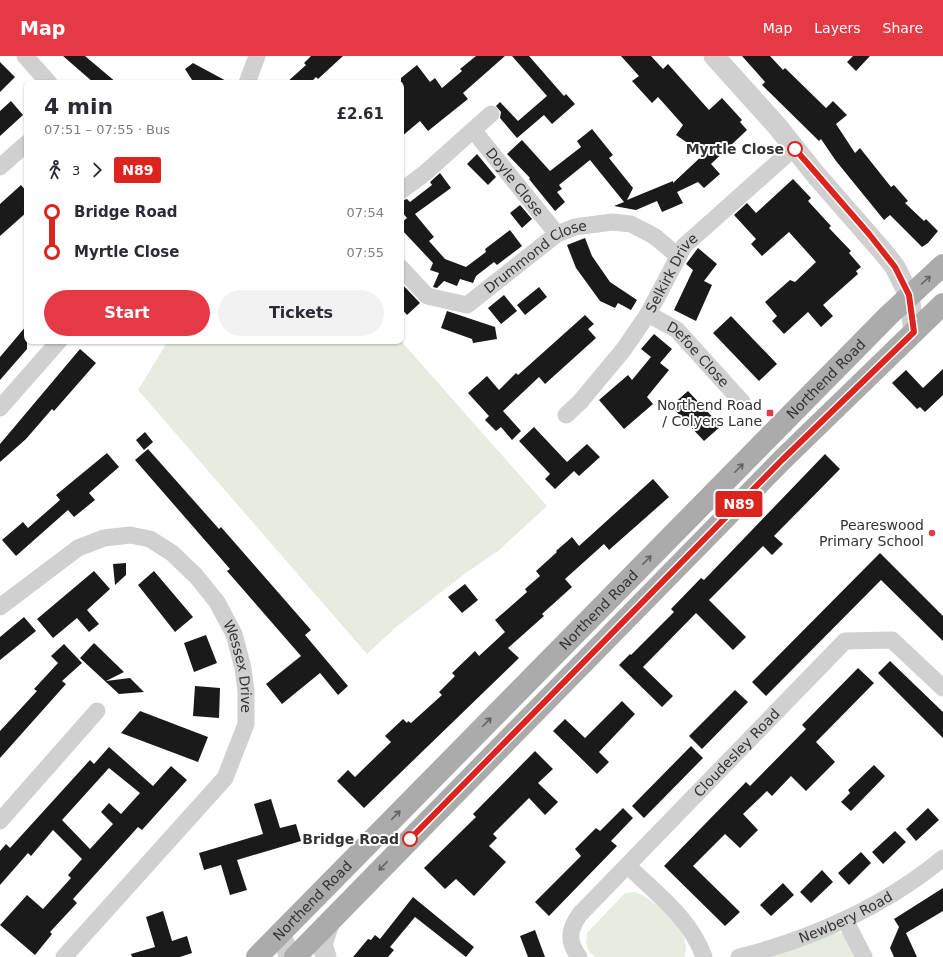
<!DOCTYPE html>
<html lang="en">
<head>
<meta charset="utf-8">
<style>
  :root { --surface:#fff; --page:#f2f2f3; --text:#2b2b33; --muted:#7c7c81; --accent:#e63946 }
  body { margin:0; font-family:"DejaVu Sans",sans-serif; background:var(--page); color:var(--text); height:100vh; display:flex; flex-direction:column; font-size:15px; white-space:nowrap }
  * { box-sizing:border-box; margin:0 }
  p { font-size:13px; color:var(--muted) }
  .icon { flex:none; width:22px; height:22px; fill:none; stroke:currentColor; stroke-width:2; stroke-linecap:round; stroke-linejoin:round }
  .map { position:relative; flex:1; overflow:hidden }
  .details { position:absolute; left:24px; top:24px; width:380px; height:264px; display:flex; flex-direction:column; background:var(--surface); border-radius:8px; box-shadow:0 1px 3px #0004 }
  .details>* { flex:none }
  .badge { padding:0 8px; border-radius:3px; font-size:14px; line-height:26px }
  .map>.badge { position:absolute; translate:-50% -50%; box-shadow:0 0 0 2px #fff }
  .legs { display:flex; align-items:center; gap:6px; height:44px; padding:0 20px; font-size:13px }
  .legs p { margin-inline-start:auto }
  .summary { display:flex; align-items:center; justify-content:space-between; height:68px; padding:0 20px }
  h1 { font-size:22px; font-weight:700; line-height:30px }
  .button { display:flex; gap:8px; margin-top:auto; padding:8px 20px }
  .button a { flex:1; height:46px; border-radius:24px; background:var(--accent); color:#fff; font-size:16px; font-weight:700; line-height:46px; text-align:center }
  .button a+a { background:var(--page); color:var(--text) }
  ul { padding:0 20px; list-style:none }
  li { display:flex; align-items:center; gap:14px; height:40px; font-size:15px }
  li i { display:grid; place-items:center; width:6px; height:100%; margin:0 5px; background:currentColor }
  li i::after { content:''; width:10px; height:10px; margin:-5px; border:3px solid; border-radius:50%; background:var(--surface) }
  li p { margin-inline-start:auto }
  li:first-child i { background:linear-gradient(#0000 50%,currentColor 0) }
  li:last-child i { background:linear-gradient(currentColor 50%,#0000 0) }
  header { display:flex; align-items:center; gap:24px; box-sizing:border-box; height:56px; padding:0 20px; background:var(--accent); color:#fff }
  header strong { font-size:19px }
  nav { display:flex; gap:22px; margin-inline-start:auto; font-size:14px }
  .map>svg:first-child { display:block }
  .green { fill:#e6ecdf }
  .building { fill:#1a1a1a; fill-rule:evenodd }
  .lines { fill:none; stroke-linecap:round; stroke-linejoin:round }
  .minor { stroke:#d0d0d0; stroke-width:17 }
  .tertiary { stroke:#d0d0d0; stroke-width:21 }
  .primary { stroke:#ababab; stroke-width:22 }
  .oneway { stroke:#636363 }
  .line-1-casing { stroke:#fff; stroke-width:9 }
  .line-1 { stroke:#dc241f; stroke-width:6 }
  .stop-1-dot { fill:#fff; stroke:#dc241f; stroke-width:2 }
  .poi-dot { fill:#e63946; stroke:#fff; stroke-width:1.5 }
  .labels { text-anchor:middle; stroke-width:4; stroke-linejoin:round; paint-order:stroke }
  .stop-label { font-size:14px; font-weight:bold; fill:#333; stroke:#fff; text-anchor:end }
  .street-label { font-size:14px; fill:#333; stroke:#fff }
  .poi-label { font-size:14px; fill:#333; stroke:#fff; text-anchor:end }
</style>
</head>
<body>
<header>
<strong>Map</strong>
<nav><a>Map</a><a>Layers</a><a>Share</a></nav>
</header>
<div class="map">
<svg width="943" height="901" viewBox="0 0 943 901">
  <rect width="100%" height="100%" fill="#fff"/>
  <!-- green -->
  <path class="green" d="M168,285h233l146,165 -49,45 -35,24 -68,53 -28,26 -229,-264z
    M635,836c19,7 61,42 49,65h-89l-6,-6 -3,-8 1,-10 38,-40z
    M837,876l8,2 15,23h-88z"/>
  <!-- building -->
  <path class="building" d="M63,0h22l32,27h-23z
    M311,0h32l-25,23 -2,-2 -6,6h-24l20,-18 -2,-2z
    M476,0h29l-42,37 5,6 -40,32 -8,-10 -19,16v-59l16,-13 13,17 5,-4 7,10 20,-17 -2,-2z
    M512,0h17l35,40 2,-2 9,10 -23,20 -8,-9 -27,23 -17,-20 1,-6 -5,-6 4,-4 18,19 29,-25z
    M621,0h30l12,13 5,-5 41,46 13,-12 20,22 -2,2 7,8 -36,34 9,10 -16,14 -6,-6 -21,10 6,11 -21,9 -5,-11 -21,9 -22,-4 10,-4 -34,-42 -31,25 3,4 -5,3 8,10 -10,9 -26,-32 1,-1 -23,-24 15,-14 28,31 31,-24 -4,-6 15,-12 21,26 -4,3 24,30 -6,12 46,-19v2l31,-29 -28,-19 7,-10 -25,-28 -6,6 -20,-22 7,-5z
    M742,0h28l13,14 2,-2 41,40 7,-7 14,14 -11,9 19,29 5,-5 31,39 3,-2 14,16 -3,2 19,18 2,-2 12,12 -10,12 -6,4 -32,-32 -6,5 -48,-59 -15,-22 -2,2 -57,-56 3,-3z
    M853,0h17l-14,15 -9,-9z
    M0,6l15,15 -15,15z
    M193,7l37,20h-36l-9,-14z
    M11,45l12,14 -23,21v-25z
    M477,98l19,23 -8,8 -21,-21z
    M440,117l11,15 -36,26 19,23 -5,4 16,18 21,8 20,-15 -1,-3 25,-19 12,16 -25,19 -3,-3 -18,14 -3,7 -13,-4 -3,7 -13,-5 -7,7 -4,-1 6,-14 -9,-3 3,-7 -32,-34v-6l6,-5 -6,-7v-10l6,-2 3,3 22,-17 -2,-3z
    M793,123l18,19 -3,3 23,25 -2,2 22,23 -2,2 12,14 -5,4 2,3 -35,31 10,11 -12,11 -13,-15 -24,22 -12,-13 5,-5 -12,-14 25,-22 5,2 21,-20 -27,-30 -27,24 -11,-12 5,-5 -22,-24 13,-12 9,10z
    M21,129l6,7v20l-27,24v-32z
    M520,149l12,14 -10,9 -12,-15z
    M585,182l7,18 18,26 27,18 -6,10 -13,-7 -3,5 -15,-7 -24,-33 -9,-23z
    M698,192l19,16 -13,17 8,4 -16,36 -22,-11 19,-40 -7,-6z
    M401,227l19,20 -13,12 -6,-7z
    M539,231l8,10 -22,18 -8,-10z
    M504,239l13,16 -16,13 -13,-16z
    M447,255l48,16 2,12 -24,4 -1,-4 -31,-11z
    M585,259l9,9 -6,5 8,9 -51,46 -6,-7 -36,34 18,20 -9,9 -11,-13 -5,4 -11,-11 4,-4 -21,-23 19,-17 12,14 17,-17 2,2z
    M731,260l46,48 -18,17 -46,-48z
    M27,269v24l-27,31v-23z
    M654,278l18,15 -12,14 9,7 -22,27 6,7 -29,25 -25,-29 29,-25 4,5 19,-23 -10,-8z
    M80,293l16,14 -42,48 -2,-2 -26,30 -26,23v-18z
    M943,313v26l-18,17 -5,-5 -3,2 -25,-26 14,-13 17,18z
    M688,335l33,35 -17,15 -33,-35z
    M534,371l33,35 20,-18 13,13 -21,19 -5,-5 -19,18 -10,-10 5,-5 -31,-33z
    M145,376l8,10 -9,8 -8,-10z
    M148,393l71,80 2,-2 90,103 -6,5 43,51 -10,9 -18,-22 -38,31 -16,-20 35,-28 -74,-85 3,-2 -95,-109z
    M107,397l12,14 -30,26 6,7 -21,17 -6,-7 -52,46 -14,-16 21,-18 5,6 32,-28 -4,-5z
    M825,398l15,15 -66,67 9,8 -11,11 -9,-9 -54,54 37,37 -13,13 -37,-37 -53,54 30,29 -11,11 -43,-42 11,-11 1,1 43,-43 -3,-3 30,-31 3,2z
    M653,423l16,18 -60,53 -5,-6 -39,35 7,8 -30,27 2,2 -36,32 11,10 -155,150 -27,-27 11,-11 7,7 36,-35 -6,-6 18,-17 4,4 1,-2 3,2 31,-28 -3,-3 16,-16 -3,-3 23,-22 4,5 26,-24 -10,-12 32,-28 -2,-3 15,-13 -4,-5 21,-19 -1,-1 16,-14 7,9z
    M880,497l63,63v25l-62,-61 -115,116 -14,-14z
    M126,507v12l-11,10 -2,-21z
    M94,515l16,18 -23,21 12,14 -10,8 -12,-14 -24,20 -16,-19z
    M154,515l39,46 -18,15 -37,-47z
    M465,528l13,16 -16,13 -14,-16z
    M24,561l12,14 -36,29v-23z
    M206,579l11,28 -23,9 -10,-29z
    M94,587l30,29 -18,9 24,-3 14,14 -25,2 -39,-36z
    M64,588l18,19 -20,18 4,3 -66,74v-27l37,-40 -3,-2 24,-26 -7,-7z
    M890,605l53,51v26l-65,-65z
    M858,612l16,15 -58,59 19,20 -29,29 -15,-15 -19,20 -5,-5 -24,23 15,16 -18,18 -15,-14 -32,32 47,46 -15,14 -61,-60 82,-84 4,4 56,-57 -4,-4z
    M195,630l25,2 -1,30 -26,-2z
    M735,634l13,12 -46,47 -13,-13z
    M622,645l13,13 -36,38 10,10 -12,12 -44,-43 12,-12 20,19z
    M140,655l68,26 -10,25 -77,-29z
    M691,690l12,12 -59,60 -12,-12z
    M109,691l44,39 18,-20 16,14 -45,50 -4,-3 -65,72 4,4 -27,29 2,2 -17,21 -35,-30 27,-30 16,14 28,-31 -3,-3 14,-16 -29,-29 -22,26 -3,-3 -28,32v-34l6,-7 4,4 80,-88 4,4zM109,712l31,25 -19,21 -12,-11 -8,9 12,12 -23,25 -28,-29z
    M535,695l18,18 -15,14 20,19 -13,13 -16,-17 -36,36 4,4 -8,8 17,16 -32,34 -18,-17 -11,10 -21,-21 52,-51 -3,-3z
    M874,709l11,11 -34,35 -10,-9 9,-9 -2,-3z
    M271,743l9,29 16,-4 5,17 -64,19 10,30 -17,5 -9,-30 -17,5 -5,-17 64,-19 -9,-30z
    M623,752l10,10 -22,23 6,5 -68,70 -14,-14 46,-46 -6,-7 21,-21 4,3z
    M928,752l11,12 -23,21 -10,-12z
    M895,775l11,11 -23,22 -11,-12z
    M861,796l10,11 -22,22 -11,-12z
    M822,814l11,12 -22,21 -11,-11z
    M783,827l11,12 -23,21 -11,-11z
    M943,832v23l-37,22 11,24h-23l-4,-9 9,-21 -5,-8z
    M413,841l61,50 -8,10 -51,-40 -25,30 4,3 -6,7h-35l15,-18 3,1 4,-5 5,4z
    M163,855l9,30 15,-5 5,17 -12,4h-48l-1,-3 24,-7 -9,-30z
    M535,874l4,11 6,16h-17l-8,-21z"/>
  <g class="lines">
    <!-- minor -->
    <g class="minor">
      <path d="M25,0l24,27"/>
      <path d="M247,27l10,-27"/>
      <path d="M473,74l18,-16"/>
      <path d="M0,111l27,-24"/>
      <path id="s1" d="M401,135l24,-18 48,-43 84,104"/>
      <path id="s2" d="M401,212l26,28 40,9 90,-71 18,-7 37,-5 19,2 23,12 24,20"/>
      <path id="s3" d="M648,258l29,16 65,72"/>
      <path d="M0,352l59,-67"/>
      <path id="s4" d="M566,359l14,-13 44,-53 24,-35 36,-68 110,-98"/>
      <path id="s5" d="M0,551l78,-59 26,-10 26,-3 20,4 22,14 24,23 21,26 17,32 9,34 3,23v33l-21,54 -161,179"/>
      <path d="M0,765l97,-110"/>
      <path d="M628,810c28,27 63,53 76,91"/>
      <path d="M845,864l19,37"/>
      <path id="s6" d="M579,901c-12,-16 -10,-28 1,-43l265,-273 47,-1 51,48"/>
      <path id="s7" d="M739,901c73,-18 146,-51 204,-99"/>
    </g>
    <!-- tertiary -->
    <path class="tertiary" d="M714,0l63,70 39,49 68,78 11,14 14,28 5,37
      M280,877l10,24
      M326,901l-4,-13 8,-23"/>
    <!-- primary -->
    <g class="primary">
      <path id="s8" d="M257,901l632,-642 54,-50"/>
      <path d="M295,901l487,-497 161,-156"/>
    </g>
  </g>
  <!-- one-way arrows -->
  <defs><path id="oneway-shaft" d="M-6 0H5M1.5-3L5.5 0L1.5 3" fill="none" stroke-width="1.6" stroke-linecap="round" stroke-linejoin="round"/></defs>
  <g class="oneway">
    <use href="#oneway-shaft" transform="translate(926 224) rotate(-42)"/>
    <use href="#oneway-shaft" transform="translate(739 412) rotate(-45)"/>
    <use href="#oneway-shaft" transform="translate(647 504) rotate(-45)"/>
    <use href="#oneway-shaft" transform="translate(487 666) rotate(-46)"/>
    <use href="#oneway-shaft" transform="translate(396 759) rotate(-46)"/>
    <use href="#oneway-shaft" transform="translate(383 810) rotate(134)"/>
  </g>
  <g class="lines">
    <defs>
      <path id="line-1" d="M410,783l372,-379 132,-128 -5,-37 -14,-28 -26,-33 -74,-85"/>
    </defs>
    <!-- line-1 casing -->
    <use href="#line-1" class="line-1-casing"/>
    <!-- line-1 -->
    <use href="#line-1" class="line-1"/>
  </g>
  <!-- markers -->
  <g class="stop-1-dot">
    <circle cx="795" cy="93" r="7"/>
    <circle cx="410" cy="783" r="7"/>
  </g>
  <g class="poi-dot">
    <rect x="766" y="353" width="8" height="8" rx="2"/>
    <circle cx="932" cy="477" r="4"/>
  </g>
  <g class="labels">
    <!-- stop labels -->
    <g class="stop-label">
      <text x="784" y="98">Myrtle Close</text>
      <text x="399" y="788">Bridge Road</text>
    </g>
    <!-- street labels -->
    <g class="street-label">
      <text dy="5" stroke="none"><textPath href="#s1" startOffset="161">Doyle Close</textPath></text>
      <text dy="5" stroke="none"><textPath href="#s2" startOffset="164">Drummond Close</textPath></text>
      <text dy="5" stroke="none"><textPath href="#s4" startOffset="178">Selkirk Drive</textPath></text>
      <text dy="5" stroke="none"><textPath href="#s3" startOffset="65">Defoe Close</textPath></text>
      <text dy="5" stroke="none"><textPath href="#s8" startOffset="811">Northend Road</textPath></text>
      <text dy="5" stroke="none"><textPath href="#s8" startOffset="487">Northend Road</textPath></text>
      <text dy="5" stroke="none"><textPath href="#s5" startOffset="334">Wessex Drive</textPath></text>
      <text dy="5" stroke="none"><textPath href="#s6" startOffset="272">Cloudesley Road</textPath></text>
      <text dy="5" stroke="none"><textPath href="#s8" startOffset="79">Northend Road</textPath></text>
      <text dy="5" stroke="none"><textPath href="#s7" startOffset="114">Newbery Road</textPath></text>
    </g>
    <!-- poi labels -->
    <g class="poi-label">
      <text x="762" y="354">Northend Road<tspan x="762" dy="16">/ Colyers Lane</tspan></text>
      <text x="924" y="474">Peareswood<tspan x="924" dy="16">Primary School</tspan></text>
    </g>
  </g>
</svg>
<b class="badge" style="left:739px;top:448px;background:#dc241f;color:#fff">N89</b>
<section class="details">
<div class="summary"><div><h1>4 min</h1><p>07:51 – 07:55 · Bus</p></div><b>£2.61</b></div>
<div class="legs"><svg class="icon" aria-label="walk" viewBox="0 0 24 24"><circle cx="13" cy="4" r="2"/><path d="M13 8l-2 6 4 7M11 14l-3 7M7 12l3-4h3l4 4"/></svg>3<svg class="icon" aria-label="forward" viewBox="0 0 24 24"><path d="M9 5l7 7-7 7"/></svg><b class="badge" style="background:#dc241f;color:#fff">N89</b></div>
<ul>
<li><i style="color:#dc241f"></i><b>Bridge Road</b><p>07:54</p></li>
<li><i style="color:#dc241f"></i><b>Myrtle Close</b><p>07:55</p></li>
</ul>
<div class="button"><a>Start</a><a>Tickets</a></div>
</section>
</div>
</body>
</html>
